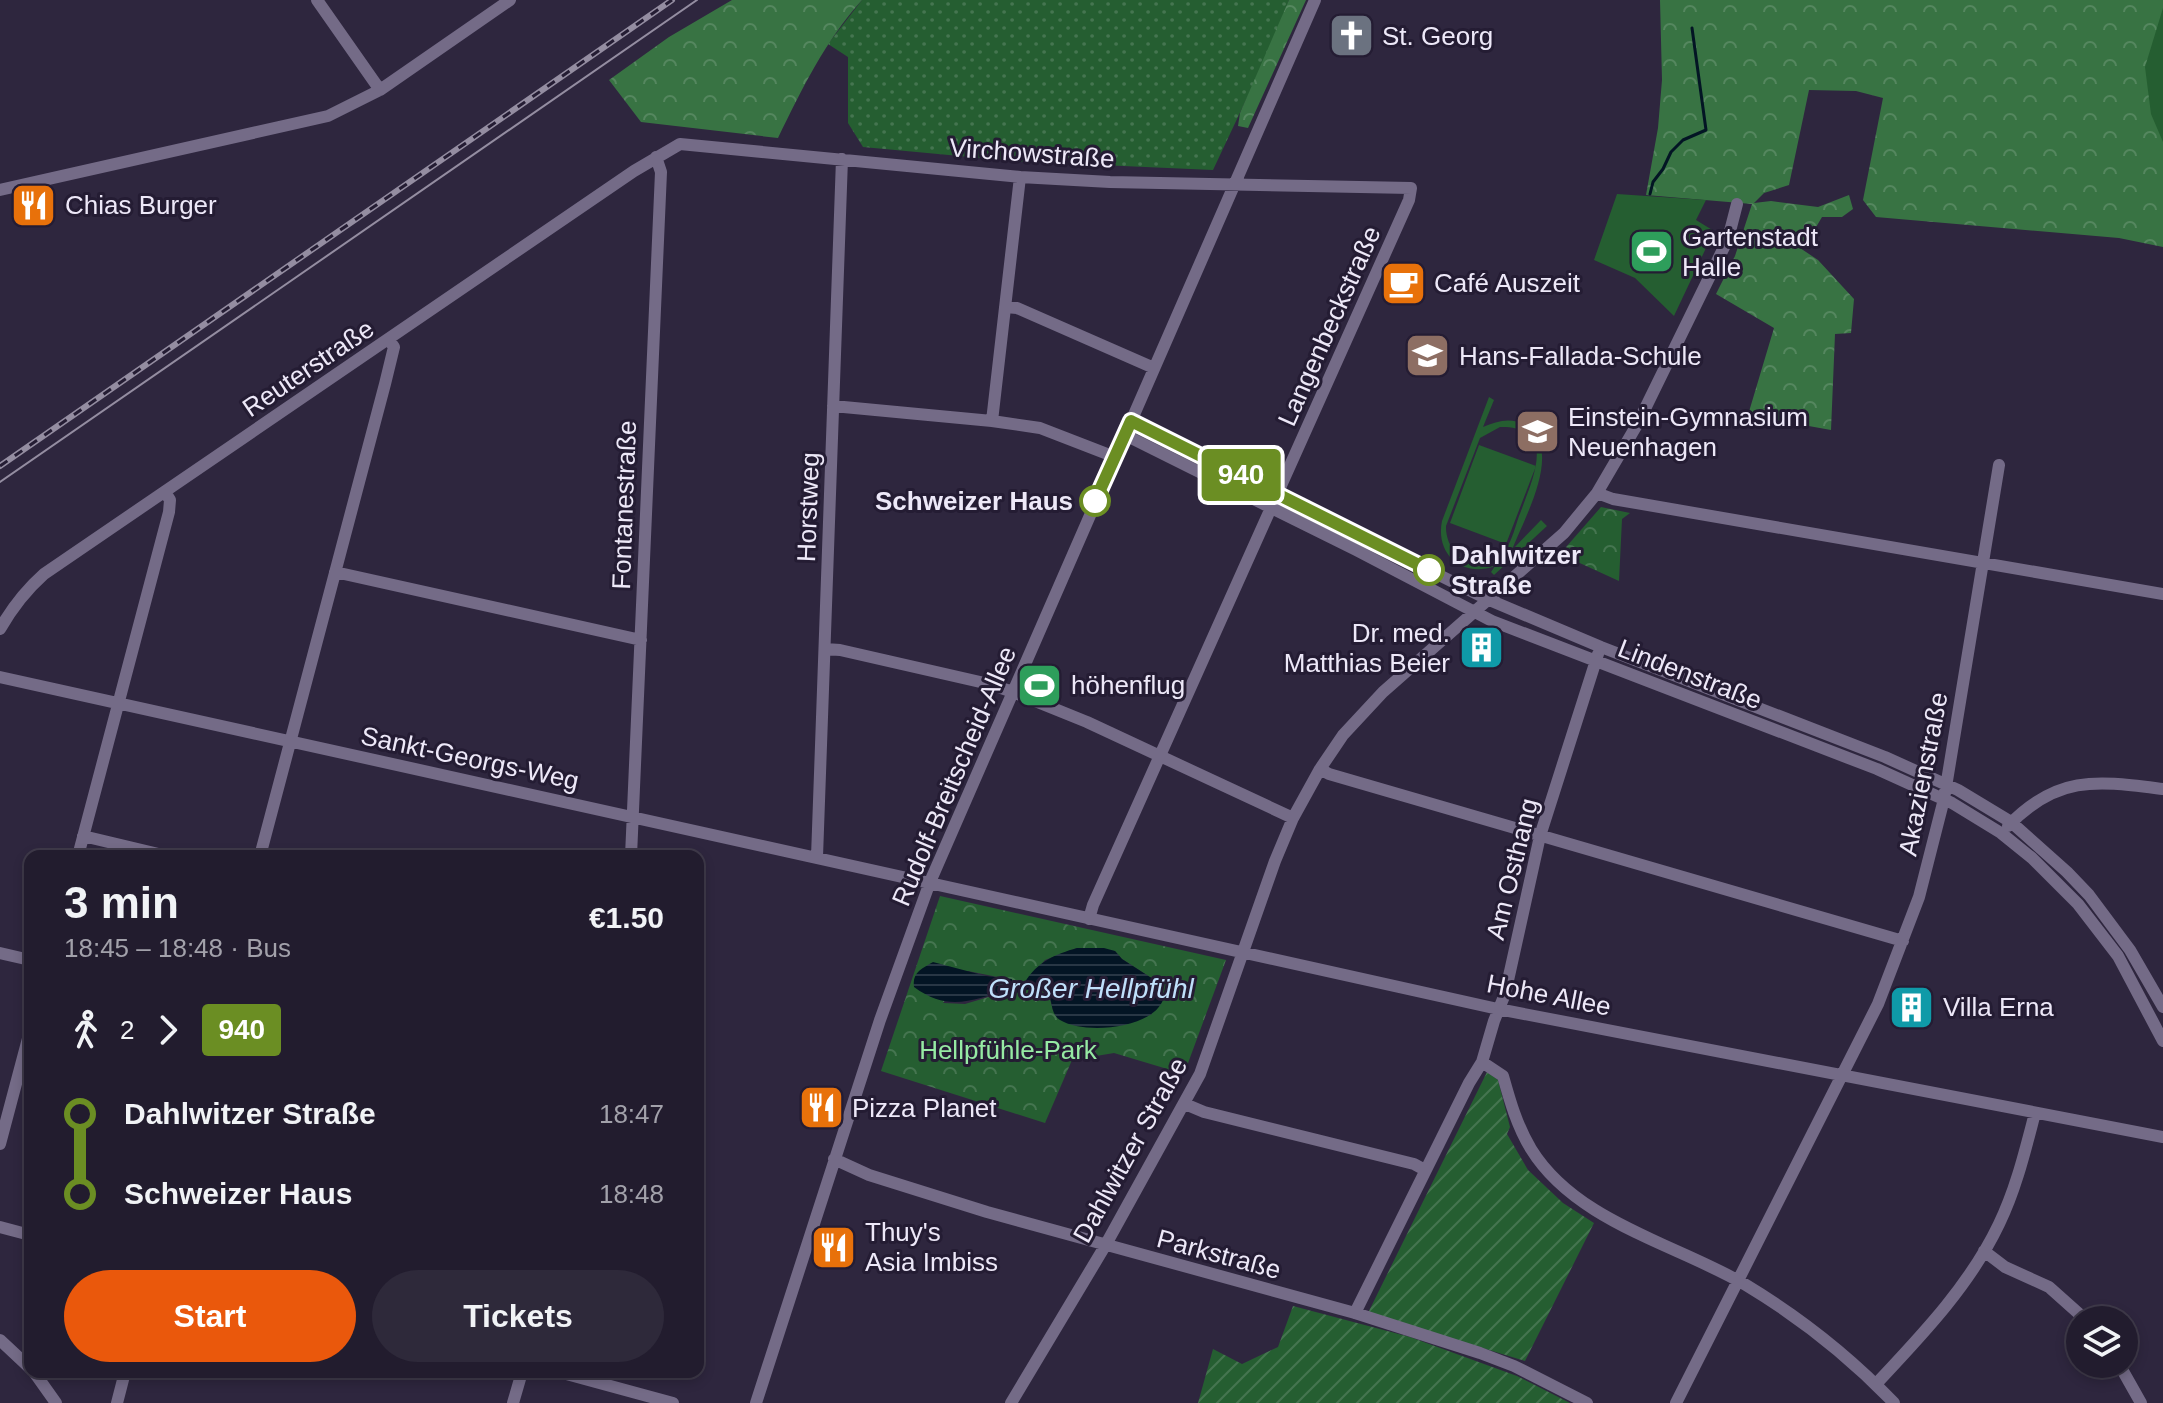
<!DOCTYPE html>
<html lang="en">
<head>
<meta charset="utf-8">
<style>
  :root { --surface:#221c2e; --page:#2e293a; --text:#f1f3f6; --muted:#a2a1aa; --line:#3f3a4a; --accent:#ea580c }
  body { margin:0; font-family:Arial,sans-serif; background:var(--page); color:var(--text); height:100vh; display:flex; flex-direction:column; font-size:30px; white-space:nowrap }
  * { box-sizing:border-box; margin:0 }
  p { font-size:26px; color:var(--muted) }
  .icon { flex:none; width:44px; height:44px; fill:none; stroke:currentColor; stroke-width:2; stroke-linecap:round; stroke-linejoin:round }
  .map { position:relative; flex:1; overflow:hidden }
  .drawer { position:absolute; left:24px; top:850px; width:680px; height:528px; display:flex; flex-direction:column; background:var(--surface); border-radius:16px; box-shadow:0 4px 12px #0003,0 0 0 2px var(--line) }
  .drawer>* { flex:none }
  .badge { padding:0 16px; border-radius:6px; font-size:28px; line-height:52px }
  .fabs { position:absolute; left:2066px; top:1306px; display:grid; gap:16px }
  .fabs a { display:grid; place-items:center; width:72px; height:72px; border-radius:50%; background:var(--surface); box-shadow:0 4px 12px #0003,0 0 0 2px var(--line); font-size:40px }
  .map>.badge { position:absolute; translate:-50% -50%; box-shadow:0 0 0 4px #fff }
  .legs { display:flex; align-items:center; gap:12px; height:88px; padding:0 40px; font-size:26px }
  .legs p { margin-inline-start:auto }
  .summary { display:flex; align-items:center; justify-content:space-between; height:136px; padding:0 40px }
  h1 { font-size:44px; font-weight:800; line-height:60px }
  .primary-button { display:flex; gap:16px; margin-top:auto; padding:16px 40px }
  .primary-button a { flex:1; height:92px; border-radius:48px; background:var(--accent); color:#fff; font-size:32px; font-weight:800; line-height:92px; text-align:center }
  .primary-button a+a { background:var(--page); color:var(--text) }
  ul { padding:0 40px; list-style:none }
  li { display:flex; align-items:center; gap:28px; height:80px; font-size:30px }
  li i { display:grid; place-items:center; width:12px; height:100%; margin:0 10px; background:currentColor }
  li i::after { content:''; width:20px; height:20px; margin:-10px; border:6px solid; border-radius:50%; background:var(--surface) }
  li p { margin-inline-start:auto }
  li:first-child i { background:linear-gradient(#0000 50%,currentColor 0) }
  li:last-child i { background:linear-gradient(currentColor 50%,#0000 0) }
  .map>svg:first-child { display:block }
  .grass { fill:url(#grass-dots) }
  .forest { fill:url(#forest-crowns) }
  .park { fill:url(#park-crowns); fill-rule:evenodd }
  .garden { fill:url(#garden-furrows) }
  .pitch { fill:#255e31; fill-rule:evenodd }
  .water { fill:url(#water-rules) }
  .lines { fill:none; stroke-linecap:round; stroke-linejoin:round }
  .stream { stroke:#031524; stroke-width:3 }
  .canal { stroke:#031524; stroke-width:11 }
  .minor { stroke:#746b87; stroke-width:12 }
  .tram { stroke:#948da1; stroke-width:2 }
  .rail-casing { stroke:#948da1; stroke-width:6 }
  .rail { stroke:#241c33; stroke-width:3; stroke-dasharray:9; stroke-linecap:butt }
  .line-1-casing { stroke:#fff; stroke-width:18 }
  .line-1 { stroke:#6b8e23; stroke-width:12 }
  .stop-1-dot { fill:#fff; stroke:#6b8e23; stroke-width:4 }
  .labels { text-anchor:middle; stroke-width:6; stroke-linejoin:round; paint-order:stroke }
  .poi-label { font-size:26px; fill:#ede8f8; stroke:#241c33; text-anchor:start }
  .street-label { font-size:26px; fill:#ede8f8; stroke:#241c33 }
  .stop-label { font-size:26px; font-weight:bold; fill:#ede8f8; stroke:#241c33; text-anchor:end }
  .park-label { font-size:26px; fill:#96eaa3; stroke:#241c33 }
  .water-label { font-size:28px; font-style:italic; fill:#bfe0fb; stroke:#241c33 }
</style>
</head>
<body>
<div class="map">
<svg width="2163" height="1403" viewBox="0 0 2163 1403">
  <defs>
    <pattern id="grass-dots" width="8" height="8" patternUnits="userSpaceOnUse" patternTransform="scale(2)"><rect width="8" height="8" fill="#255e31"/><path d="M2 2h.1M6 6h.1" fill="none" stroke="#457550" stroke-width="1.8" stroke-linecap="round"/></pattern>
    <pattern id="forest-crowns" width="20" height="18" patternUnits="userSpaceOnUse" patternTransform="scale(2)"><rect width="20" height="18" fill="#387343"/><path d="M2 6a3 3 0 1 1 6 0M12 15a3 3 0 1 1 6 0" fill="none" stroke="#55875f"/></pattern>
    <pattern id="park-crowns" width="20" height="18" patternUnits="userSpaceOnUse" patternTransform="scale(2)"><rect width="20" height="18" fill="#255e31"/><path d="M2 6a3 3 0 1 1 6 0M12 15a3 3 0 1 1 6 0" fill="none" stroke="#457550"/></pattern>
    <pattern id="garden-furrows" width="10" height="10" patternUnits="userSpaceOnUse" patternTransform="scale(2)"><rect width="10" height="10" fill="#255e31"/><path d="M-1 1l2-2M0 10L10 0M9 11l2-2" fill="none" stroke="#457550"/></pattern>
    <pattern id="water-rules" width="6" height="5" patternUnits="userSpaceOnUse" patternTransform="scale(2)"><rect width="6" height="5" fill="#031524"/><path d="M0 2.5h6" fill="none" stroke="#283745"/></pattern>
  </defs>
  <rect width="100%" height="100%" fill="#2e263e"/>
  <!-- grass -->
  <path class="grass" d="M862,0h427l-20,51 -56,119 -200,-9 -150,-14 -15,-24v-66l-20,-13z"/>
  <!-- forest -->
  <path class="forest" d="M732,0h130c-37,41 -60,89 -84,138l-137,-16 -32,-42 60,-43z
    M1289,0h17l-58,128 -10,-2 2,-13z
    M1510,0h653v247l-44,-9 -243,-21 -13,-17 20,-102 -27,-7 -47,-1 -20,95 -25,8 -10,10 17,-2 47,6 31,-12 4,14 -11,8h-20l-16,27 -6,4 18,12 36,39 -3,34 -16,1 -4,96 -83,-15 26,-87 -58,-34 19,-38 17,-52 -106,-9 12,-67 4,-48 -2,-80z"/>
  <!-- park -->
  <path class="park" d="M1601,507l29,6 -8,6 -3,62 -59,-27z
    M940,896l286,64 -42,114 -70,-21 -42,7 -27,63 -164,-52zM1077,948l38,3 7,8 31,20 -1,35 -13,5 -86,-9 -5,-18 -8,-3 -20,1 -1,-6 6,-2 20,-22zM968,971l44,9v10l-47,14 -22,-1z"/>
  <!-- garden -->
  <path class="garden" d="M1487,1072l11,8 12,47 -3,7 21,36 35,33 31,20 -69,138 -157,-48z
    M1293,1306l117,31 107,39 53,27h-372l15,-54 29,15 36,-17z"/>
  <!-- pitch -->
  <path class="pitch" d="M2163,8v134l-12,-28 -6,-47z
    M1617,194l89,6 -10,20 18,11 -40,85 -39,-38 -41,-18z
    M1489,397l5,3 -11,27c14,-6 28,-10 42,-2 40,23 -1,93 -13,125l29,-30 6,6 -53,49 -3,-3 4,-6c-32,12 -60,-11 -53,-45zM1500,427c59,-1 32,53 21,84 -6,14 -9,35 -21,45 -25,22 -55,-2 -54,-30l34,-88z
    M1479,445l57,21 -30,78 -56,-21z"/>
  <!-- water -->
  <path class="water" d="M1077,948h27l11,3 7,8 31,20 10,21c-11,29 -79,35 -103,20 -10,-6 -7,-19 -12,-28l-8,-3 -20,1 -2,-6 7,-2c12,-20 31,-28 52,-34z
    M933,962l53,14 26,3v11c-39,8 -61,24 -98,-3 -2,-14 7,-18 19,-25z"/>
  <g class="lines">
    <!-- stream -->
    <path class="stream" d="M1650,194l3,-12 10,-13 8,-17 12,-12 23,-10 -14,-102"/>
    <!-- canal -->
    <path class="canal" d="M1012,987h7"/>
    <!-- minor -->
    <path class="minor" d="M317,0l63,90
      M0,190l328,-74 52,-26 130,-90
      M1005,307l12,1 137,60
      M833,406l159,15 48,7 75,29
      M992,421l28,-244
      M1131,421l356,178 114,48 284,110 73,33 53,32 56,50 22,23 41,55 33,57
      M1125,435l231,115 136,71 385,148 75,34 49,30 31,25 46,46 40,52 45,85
      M1597,493l16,6 550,95
      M335,572l306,68
      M0,629c12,-21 26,-39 44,-55l590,-403 46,-27 340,33 90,5 301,6 -2,12 -316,705 -4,14
      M825,649l15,1 149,34 24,8 74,30 206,96
      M0,677l1498,332 665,128
      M1320,769l9,5 574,167
      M2008,826c50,-52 90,-45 155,-37
      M83,836l84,20
      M78,856l91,-344 1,-12 -5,-8
      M260,856l125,-472 9,-37 -5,-7
      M631,856l30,-684 -5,-15
      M817,857l25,-698
      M0,953l30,7
      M1482,1062l21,14c7,25 14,50 28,73 45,73 145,95 215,136 53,32 105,73 148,118
      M1185,1104l19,8 210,52 11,6
      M0,1144l30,-113
      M834,1159l35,16 118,37 368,101 125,40 34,13 73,37
      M0,1227l30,8
      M1984,1251l21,16 44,20 37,33
      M1355,1313l114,-230 13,-21 12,-41 11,-27 35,-158 58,-182
      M0,1340l30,28
      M2119,1364l22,39
      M34,1372l22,31
      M559,1372l114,31
      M1876,1384c46,-49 94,-99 123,-160 17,-35 26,-73 36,-111
      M117,1403l8,-31
      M513,1403l9,-31
      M756,1403l124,-383 50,-138 385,-882
      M1011,1403l94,-157 95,-172 75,-213 18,-43 27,-49 23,-34 40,-43 181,-159 33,-40 41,-70 90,-184 9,-35
      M1676,1403l202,-399 41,-107 25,-98 55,-334"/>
    <!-- tram -->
    <path class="tram" d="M0,482l697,-482"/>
    <defs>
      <path id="rail" d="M0,466l672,-466"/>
    </defs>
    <!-- rail casing -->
    <use href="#rail" class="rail-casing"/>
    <!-- rail -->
    <use href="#rail" class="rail"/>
  </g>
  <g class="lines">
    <defs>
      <path id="line-1" d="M1095,501l36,-80 298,149"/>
    </defs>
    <!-- line-1 casing -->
    <use href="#line-1" class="line-1-casing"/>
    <!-- line-1 -->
    <use href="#line-1" class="line-1"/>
  </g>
  <!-- icons -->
  <defs>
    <symbol id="church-square" viewBox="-11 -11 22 22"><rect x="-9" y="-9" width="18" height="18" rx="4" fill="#6b7280" stroke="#241c33"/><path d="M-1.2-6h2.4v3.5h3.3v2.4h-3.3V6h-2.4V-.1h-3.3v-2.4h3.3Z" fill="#fff"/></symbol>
    <symbol id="restaurant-square" viewBox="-11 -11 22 22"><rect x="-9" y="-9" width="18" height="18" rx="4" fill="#e8710a" stroke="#241c33"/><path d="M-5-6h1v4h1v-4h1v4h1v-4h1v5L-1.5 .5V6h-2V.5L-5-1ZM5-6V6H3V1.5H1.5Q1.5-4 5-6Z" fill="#fff"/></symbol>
    <symbol id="stadium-square" viewBox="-11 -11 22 22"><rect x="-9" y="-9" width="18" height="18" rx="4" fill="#2e9e5b" stroke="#241c33"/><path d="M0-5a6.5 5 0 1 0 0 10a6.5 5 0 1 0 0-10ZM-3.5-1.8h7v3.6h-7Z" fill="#fff"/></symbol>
    <symbol id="cafe-square" viewBox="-11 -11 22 22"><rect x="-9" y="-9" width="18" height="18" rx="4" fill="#e8710a" stroke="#241c33"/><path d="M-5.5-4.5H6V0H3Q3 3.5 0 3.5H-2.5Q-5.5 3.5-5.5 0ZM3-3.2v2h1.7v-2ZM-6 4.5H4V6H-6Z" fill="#fff"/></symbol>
    <symbol id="school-square" viewBox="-11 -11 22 22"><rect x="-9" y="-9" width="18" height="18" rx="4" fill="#8d6e63" stroke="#241c33"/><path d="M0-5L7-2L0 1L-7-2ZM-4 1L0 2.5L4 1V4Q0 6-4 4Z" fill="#fff"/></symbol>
    <symbol id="building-square" viewBox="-11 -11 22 22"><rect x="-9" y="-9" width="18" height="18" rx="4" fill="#0f9aa8" stroke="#241c33"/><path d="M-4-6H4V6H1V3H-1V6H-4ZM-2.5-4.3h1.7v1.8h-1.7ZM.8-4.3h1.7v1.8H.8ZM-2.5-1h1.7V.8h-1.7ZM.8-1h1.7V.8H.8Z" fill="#fff"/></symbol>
  </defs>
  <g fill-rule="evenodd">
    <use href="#church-square" x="1326" y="10" width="51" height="51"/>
    <use href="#restaurant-square" x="8" y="180" width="51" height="51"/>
    <use href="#stadium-square" x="1626" y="226" width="51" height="51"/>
    <use href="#cafe-square" x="1378" y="258" width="51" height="51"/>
    <use href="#school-square" x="1402" y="330" width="51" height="51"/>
    <use href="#school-square" x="1512" y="406" width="51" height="51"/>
    <use href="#building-square" x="1456" y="622" width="51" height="51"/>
    <use href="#stadium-square" x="1014" y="660" width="51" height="51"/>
    <use href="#building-square" x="1886" y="982" width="51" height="51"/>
    <use href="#restaurant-square" x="796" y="1082" width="51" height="51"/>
    <use href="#restaurant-square" x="808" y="1222" width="51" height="51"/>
  </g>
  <!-- markers -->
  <g class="stop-1-dot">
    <circle cx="1095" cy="501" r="14"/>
    <circle cx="1429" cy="570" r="14"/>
  </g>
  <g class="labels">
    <!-- poi labels -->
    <g class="poi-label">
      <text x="1382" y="45">St. Georg</text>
      <text x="65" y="214">Chias Burger</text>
      <text x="1682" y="246">Gartenstadt<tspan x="1682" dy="30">Halle</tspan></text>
      <text x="1434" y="292">Café Auszeit</text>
      <text x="1459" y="365">Hans-Fallada-Schule</text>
      <text x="1568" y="426">Einstein-Gymnasium<tspan x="1568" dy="30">Neuenhagen</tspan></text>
      <text x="1450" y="642" text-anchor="end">Dr. med.<tspan x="1450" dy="30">Matthias Beier</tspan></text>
      <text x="1071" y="694">höhenflug</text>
      <text x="1943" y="1016">Villa Erna</text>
      <text x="852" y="1117">Pizza Planet</text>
      <text x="865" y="1241">Thuy's<tspan x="865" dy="30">Asia Imbiss</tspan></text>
    </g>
    <!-- street labels -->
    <g class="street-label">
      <text transform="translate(1032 153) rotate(4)" y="9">Virchowstraße</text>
      <text transform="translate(1329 326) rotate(-66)" y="9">Langenbeckstraße</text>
      <text transform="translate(308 368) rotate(-34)" y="9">Reuterstraße</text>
      <text transform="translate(624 505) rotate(-88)" y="9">Fontanestraße</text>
      <text transform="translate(808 507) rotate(-88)" y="9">Horstweg</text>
      <text transform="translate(1690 674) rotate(21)" y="9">Lindenstraße</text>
      <text transform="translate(470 758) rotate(12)" y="9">Sankt-Georgs-Weg</text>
      <text transform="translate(1923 774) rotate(-79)" y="9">Akazienstraße</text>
      <text transform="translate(954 776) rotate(-67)" y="9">Rudolf-Breitscheid-Allee</text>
      <text transform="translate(1512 869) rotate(-76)" y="9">Am Osthang</text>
      <text transform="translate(1549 995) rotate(11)" y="9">Hohe Allee</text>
      <text transform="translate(1130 1150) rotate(-61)" y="9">Dahlwitzer Straße</text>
      <text transform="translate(1219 1254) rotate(15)" y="9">Parkstraße</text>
    </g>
    <!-- stop labels -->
    <g class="stop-label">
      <text x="1073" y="510">Schweizer Haus</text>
      <text x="1451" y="564" text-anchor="start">Dahlwitzer<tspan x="1451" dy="30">Straße</tspan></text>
    </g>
    <!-- park labels -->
    <g class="park-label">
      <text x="1008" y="1059">Hellpfühle-Park</text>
    </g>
    <!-- water labels -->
    <g class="water-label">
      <text x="1091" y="998">Großer Hellpfühl</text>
    </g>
  </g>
</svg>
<div class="fabs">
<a><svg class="icon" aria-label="layers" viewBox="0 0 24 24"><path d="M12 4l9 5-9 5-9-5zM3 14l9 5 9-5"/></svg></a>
</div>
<b class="badge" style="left:1241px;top:475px;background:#6b8e23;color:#fff">940</b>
<section class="drawer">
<div class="summary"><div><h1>3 min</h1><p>18:45 – 18:48 · Bus</p></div><b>€1.50</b></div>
<div class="legs"><svg class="icon" aria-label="walk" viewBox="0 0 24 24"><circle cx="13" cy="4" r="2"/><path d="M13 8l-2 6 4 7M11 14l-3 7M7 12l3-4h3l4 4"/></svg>2<svg class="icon" aria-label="forward" viewBox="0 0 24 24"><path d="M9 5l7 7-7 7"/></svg><b class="badge" style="background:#6b8e23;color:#fff">940</b></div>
<ul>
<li><i style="color:#6b8e23"></i><b>Dahlwitzer Straße</b><p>18:47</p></li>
<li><i style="color:#6b8e23"></i><b>Schweizer Haus</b><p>18:48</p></li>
</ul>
<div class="primary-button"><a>Start</a><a>Tickets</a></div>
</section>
</div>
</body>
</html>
